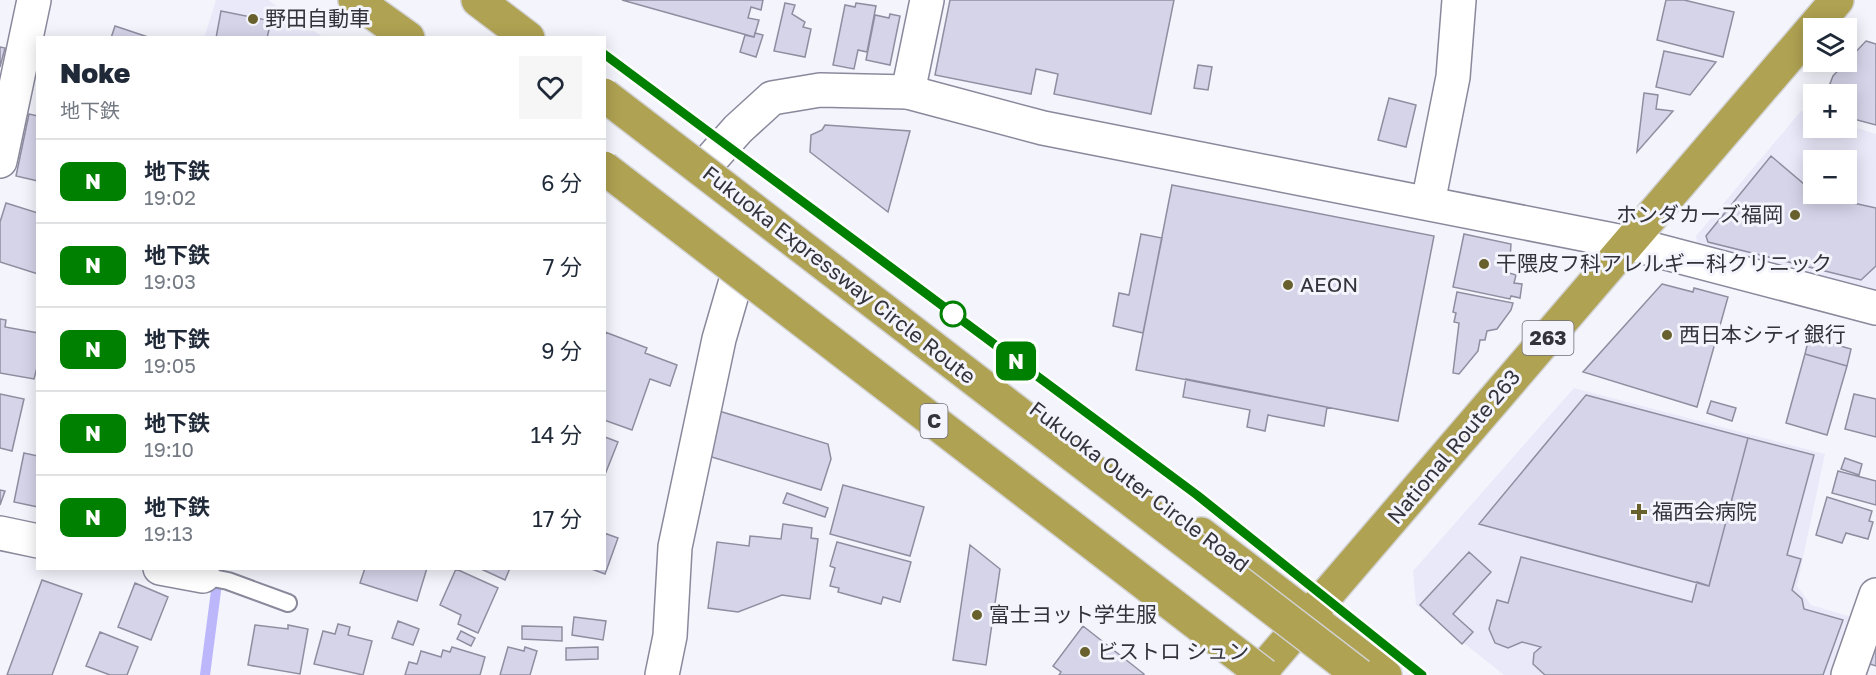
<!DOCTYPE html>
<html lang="ja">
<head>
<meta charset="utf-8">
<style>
  :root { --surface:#fff; --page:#f6f6f7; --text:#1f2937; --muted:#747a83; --line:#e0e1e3 }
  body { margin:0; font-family:"Golos Text","Noto Sans JP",sans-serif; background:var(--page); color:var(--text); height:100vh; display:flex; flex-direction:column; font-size:22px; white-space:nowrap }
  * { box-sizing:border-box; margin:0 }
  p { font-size:20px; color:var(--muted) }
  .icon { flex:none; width:33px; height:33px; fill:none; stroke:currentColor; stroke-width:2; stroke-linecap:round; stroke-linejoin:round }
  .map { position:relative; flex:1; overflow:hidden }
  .drawer { position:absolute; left:36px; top:36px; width:570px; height:534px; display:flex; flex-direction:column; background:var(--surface); border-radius:0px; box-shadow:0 3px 15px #0003 }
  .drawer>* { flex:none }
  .badge { padding:0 12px; border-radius:9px; font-size:21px; line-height:39px }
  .controls { position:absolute; left:1803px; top:18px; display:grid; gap:12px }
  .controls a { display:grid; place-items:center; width:54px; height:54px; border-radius:0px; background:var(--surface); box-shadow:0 3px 15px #0003; font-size:30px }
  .map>.badge { position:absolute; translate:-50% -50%; box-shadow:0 0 0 3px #fff }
  .round { display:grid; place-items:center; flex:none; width:63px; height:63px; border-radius:0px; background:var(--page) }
  .head { display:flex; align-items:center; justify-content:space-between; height:102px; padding:0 24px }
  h1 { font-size:28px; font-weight:800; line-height:45px }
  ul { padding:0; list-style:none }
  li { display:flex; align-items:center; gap:18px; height:84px; padding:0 24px; border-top:2px solid var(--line) }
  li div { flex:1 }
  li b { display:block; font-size:22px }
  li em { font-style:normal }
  li .badge { min-width:66px; font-weight:700; text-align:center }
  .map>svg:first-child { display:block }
  .built { fill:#eae9fa; fill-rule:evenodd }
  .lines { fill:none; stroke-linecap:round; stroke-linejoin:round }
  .stream { stroke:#bcb7fb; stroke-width:10 }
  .building { fill:#d5d4e9; stroke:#8f8ea1; stroke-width:1.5 }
  .lane-casing { stroke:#8a899c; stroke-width:20 }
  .street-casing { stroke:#8a899c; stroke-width:36 }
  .secondary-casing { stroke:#8a899c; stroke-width:36 }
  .highway-casing { stroke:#d2d2d4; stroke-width:36 }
  .lane { stroke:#fff; stroke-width:16 }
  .street { stroke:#fff; stroke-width:33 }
  .secondary { stroke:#fff; stroke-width:33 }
  .highway { stroke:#afa252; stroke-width:33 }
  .highway-bridge-casing { stroke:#d2d2d4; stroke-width:36; stroke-linecap:butt }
  .highway-bridge { stroke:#afa252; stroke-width:33 }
  .line-casing { stroke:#fff; stroke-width:14 }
  .line { stroke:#008000; stroke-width:9 }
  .poi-dot { fill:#68602d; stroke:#f4f4fc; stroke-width:2 }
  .stop-dot { fill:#fff; stroke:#008000; stroke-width:3 }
  .labels { text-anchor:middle; stroke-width:6; stroke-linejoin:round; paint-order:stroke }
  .shield { fill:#f4f4fc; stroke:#6e6d75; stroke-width:1.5 }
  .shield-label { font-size:20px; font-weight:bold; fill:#34333b }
  .poi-label { font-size:21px; fill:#34333b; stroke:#f4f4fc; text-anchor:start }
  .street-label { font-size:21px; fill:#34333b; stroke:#f4f4fc }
</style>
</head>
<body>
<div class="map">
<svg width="1876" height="675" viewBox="0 0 1876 675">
  <rect width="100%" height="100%" fill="#f4f4fc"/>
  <!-- built -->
  <path class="built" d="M216,0h52l55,37 -119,1z
    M1801,111l12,4 1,13h32l1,-3 29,9v158l-178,-45 -2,-11zM1814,160h32v34h-32z
    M1574,388l251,66 -28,132 14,19 44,13 -22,57h-329l-88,-70 -3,-34z"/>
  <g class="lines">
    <!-- stream -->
    <path class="stream" d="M205,675l14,-107"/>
  </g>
  <!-- building -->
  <path class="building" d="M622,0h141l-2,10 -10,-3 -3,11 11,2 -5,17z
    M950,0h224l-23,114 -97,-20 4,-20 -22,-5 -5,25 -96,-19z
    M1666,0h18l50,12 -11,45 -66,-17z
    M785,3l10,2 -3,9 13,8 -2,5 8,2 -6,28 -31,-6z
    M856,3l20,3 -9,46 -9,-2 -4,19 -21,-4 12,-60 10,2z
    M221,11l50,10 -4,17h-51z
    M890,14l10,2 -10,49 -24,-5 9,-45 14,3z
    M115,26l36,12h-40z
    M755,33l8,2 -7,22 -16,-5 5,-17 9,2z
    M1866,41l10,3v81l-30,-8v-23h-20l7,-18z
    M0,47l5,1 -5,19z
    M1664,51l52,11 -26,33 -34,-8z
    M1198,65l14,2 -4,23 -14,-2z
    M1644,93l14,2 -2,14 17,2 -36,41z
    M1389,98l27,7 -10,42 -28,-7z
    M29,114l9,2v65l-22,-5z
    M825,125l85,6 -22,81 -78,-60 1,-17 11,-5z
    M1771,156l46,39 59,13v58l-15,14 -153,-38 -2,-6z
    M1172,185l262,51 -36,185 -262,-51z
    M6,203l32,10v61l-38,-12v-40z
    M1141,234l21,4 -19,95 -30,-7 6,-33 10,2z
    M1464,234l47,10 -2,29 7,2 -2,8 8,1 -2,14 -9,-2 -1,3 -57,-12z
    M1662,284l31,8 1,-4 34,9 -31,110 -114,-35z
    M1457,292l56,11 -2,7 -14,19 -10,2 -2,9h-5l-2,11 -19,23 -6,-1 6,-50 -5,-1 2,-9 -3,-1z
    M0,319l6,1 -1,7 33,6v31l-4,15 -34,-6z
    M605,332l42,16 -2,5 32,12 -7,21 -20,-7 -18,51 -28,-10z
    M1809,337l42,12 -4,17 -42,-12z
    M1805,354l42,12 -20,69 -41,-12z
    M1186,379l141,28 -3,19 -56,-11 -3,16 -18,-4 3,-17 -67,-13z
    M0,394l24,5 -12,52 -12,-3z
    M1854,394l22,5v38l-31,-8z
    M1586,395l162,43 -39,148 -230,-62z
    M1711,401l25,7 -4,13 -25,-8z
    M719,411l109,33 3,15 -10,31 -116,-35z
    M605,437l13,5 -14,35v-38z
    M1748,438l66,17 -27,100 14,4 -9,31 10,9 2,10 39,11 -20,55h-278l-12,-11 1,-11 7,-6 -19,-5 -14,6 -13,-5 -6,-14 8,-29 11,3 13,-46 171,45 5,-20 12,4z
    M24,453l14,3v51l-24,-5z
    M1845,458l17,6 -3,11 -18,-6z
    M1838,471l38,10v24l-44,-12z
    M843,485l81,22 -14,49 -80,-22z
    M0,490l5,1 -5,14z
    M787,493l41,15 -3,9 -42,-14z
    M1827,497l45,14 -3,10 4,1 -5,17 -22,-6 -4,10 -26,-8z
    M783,524l29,4 -1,10 7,1 -8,60 -28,-4 -44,17 -30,-4 9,-66 32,4 1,-10 31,3z
    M604,533l14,5 -13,36 -16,-6h15z
    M837,542l74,20 -11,40 -17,-5 -2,7 -43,-12 1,-4 -9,-2 5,-18 -5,-2z
    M970,545l30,24 -14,96 -33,-5z
    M1469,552l22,20 -38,42 20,18 -11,12 -42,-39z
    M365,568h62l-10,33 -57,-18z
    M479,568h31l-5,12z
    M456,569l42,19 -20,45 -20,-9 3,-9 -21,-10z
    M42,580l40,14 -30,81h-45z
    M135,583l33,14 -17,43 -33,-13z
    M574,617l32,4 -3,19 -31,-5z
    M398,621l21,8 -6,16 -21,-7z
    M338,624l12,3 -2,8 24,6 -9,34 -49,-11 9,-33 12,3z
    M255,625l33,4v-4l20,4 -8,45 -52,-9z
    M522,626l40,1v14l-40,-2z
    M1083,626l61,48v1h-85l2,-3 -8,-6z
    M461,631l14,7 -4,8 -14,-7z
    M100,632l38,15 -11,28h-17l-24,-9z
    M1876,641v25l-6,-2z
    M452,647l33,10 -5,18h-75l4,-13 8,2 4,-13 20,6 2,-7 7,2z
    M508,647l16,4 1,-4 12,4 -7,24h-30z
    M598,647v12l-32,1v-12z"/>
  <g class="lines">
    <defs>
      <path id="lane" d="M203,576l25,5 60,22"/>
      <path id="street" d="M908,92l19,-92
        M0,161l34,-161
        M1428,203l25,-126 6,-77
        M1628,243l248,65
        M0,533l38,8
        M160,568l43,8
        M662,675l8,-39 5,-89 44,-208 18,-62
        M1848,675l28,-80"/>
      <path id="secondary" d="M707,164l31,-35 34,-31 48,-8 88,2 135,36 585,115"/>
      <path id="highway" d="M355,0l53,38
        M478,0l50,38
        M1201,534l184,141
        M1258,675l579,-675"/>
    </defs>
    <!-- lane casing -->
    <use href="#lane" class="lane-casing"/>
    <!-- street casing -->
    <use href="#street" class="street-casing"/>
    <!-- secondary casing -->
    <use href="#secondary" class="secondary-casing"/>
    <!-- highway casing -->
    <use href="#highway" class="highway-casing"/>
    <!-- lane -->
    <use href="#lane" class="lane"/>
    <!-- street -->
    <use href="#street" class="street"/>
    <!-- secondary -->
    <use href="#secondary" class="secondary"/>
    <!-- highway -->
    <use href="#highway" class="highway"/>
    <defs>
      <path id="highway-bridge" d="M604,95l755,580
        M604,168l660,507"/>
    </defs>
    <!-- highway-bridge casing -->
    <use href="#highway-bridge" class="highway-bridge-casing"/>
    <!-- highway-bridge -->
    <use href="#highway-bridge" class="highway-bridge"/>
  </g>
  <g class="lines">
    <defs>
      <path id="line" d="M604,54l593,441 225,180"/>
    </defs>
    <!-- line casing -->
    <use href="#line" class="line-casing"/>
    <!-- line -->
    <use href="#line" class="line"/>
  </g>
  <!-- markers -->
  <g class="poi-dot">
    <circle cx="253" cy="19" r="6"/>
    <circle cx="1795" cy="215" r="6"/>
    <circle cx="1484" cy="264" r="6"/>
    <circle cx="1288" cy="285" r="6"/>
    <circle cx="1667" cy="335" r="6"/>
    <path d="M1636 503h6v6h6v6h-6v6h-6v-6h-6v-6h6z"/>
    <circle cx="977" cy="615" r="6"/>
    <circle cx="1085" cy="652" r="6"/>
  </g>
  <circle class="stop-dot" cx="953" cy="314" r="12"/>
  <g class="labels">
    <!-- shield labels -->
    <g class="shield">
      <rect x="1522.5" y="321" width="51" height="34" rx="4.5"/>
      <rect x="920.5" y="404" width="27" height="34" rx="4.5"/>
    </g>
    <g class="shield-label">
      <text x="1548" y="345">263</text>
      <text x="934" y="428">C</text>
    </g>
    <!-- poi labels -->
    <g class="poi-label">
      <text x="265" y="26">野田自動車</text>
      <text x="1783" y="222" text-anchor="end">ホンダカーズ福岡</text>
      <text x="1496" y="271">干隈皮フ科アレルギー科クリニック</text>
      <text x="1300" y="292">AEON</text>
      <text x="1679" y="342">西日本シティ銀行</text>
      <text x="1652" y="519">福西会病院</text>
      <text x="989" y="622">富士ヨット学生服</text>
      <text x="1097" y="659">ビストロ シュン</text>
    </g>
    <!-- street labels -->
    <g class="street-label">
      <text transform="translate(839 275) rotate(38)" y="7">Fukuoka Expressway Circle Route</text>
      <text transform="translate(1454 447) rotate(-50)" y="7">National Route 263</text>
      <text transform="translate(1139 487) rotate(37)" y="7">Fukuoka Outer Circle Road</text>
    </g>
  </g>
</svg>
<div class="controls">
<a><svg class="icon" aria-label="layers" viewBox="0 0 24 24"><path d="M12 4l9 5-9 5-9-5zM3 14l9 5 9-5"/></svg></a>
<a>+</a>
<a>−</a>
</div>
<b class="badge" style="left:1016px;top:361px;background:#008000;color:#fff">N</b>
<section class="drawer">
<div class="head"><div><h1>Noke</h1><p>地下鉄</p></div><a class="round"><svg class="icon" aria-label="heart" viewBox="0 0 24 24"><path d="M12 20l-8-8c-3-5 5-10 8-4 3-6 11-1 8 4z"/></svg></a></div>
<ul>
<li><span class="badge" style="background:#008000;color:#fff">N</span><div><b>地下鉄</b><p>19:02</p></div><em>6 分</em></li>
<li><span class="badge" style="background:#008000;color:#fff">N</span><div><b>地下鉄</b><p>19:03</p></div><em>7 分</em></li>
<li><span class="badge" style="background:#008000;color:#fff">N</span><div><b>地下鉄</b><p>19:05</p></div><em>9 分</em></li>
<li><span class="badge" style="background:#008000;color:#fff">N</span><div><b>地下鉄</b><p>19:10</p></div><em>14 分</em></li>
<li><span class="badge" style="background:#008000;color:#fff">N</span><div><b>地下鉄</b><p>19:13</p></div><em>17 分</em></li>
</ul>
</section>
</div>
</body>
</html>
